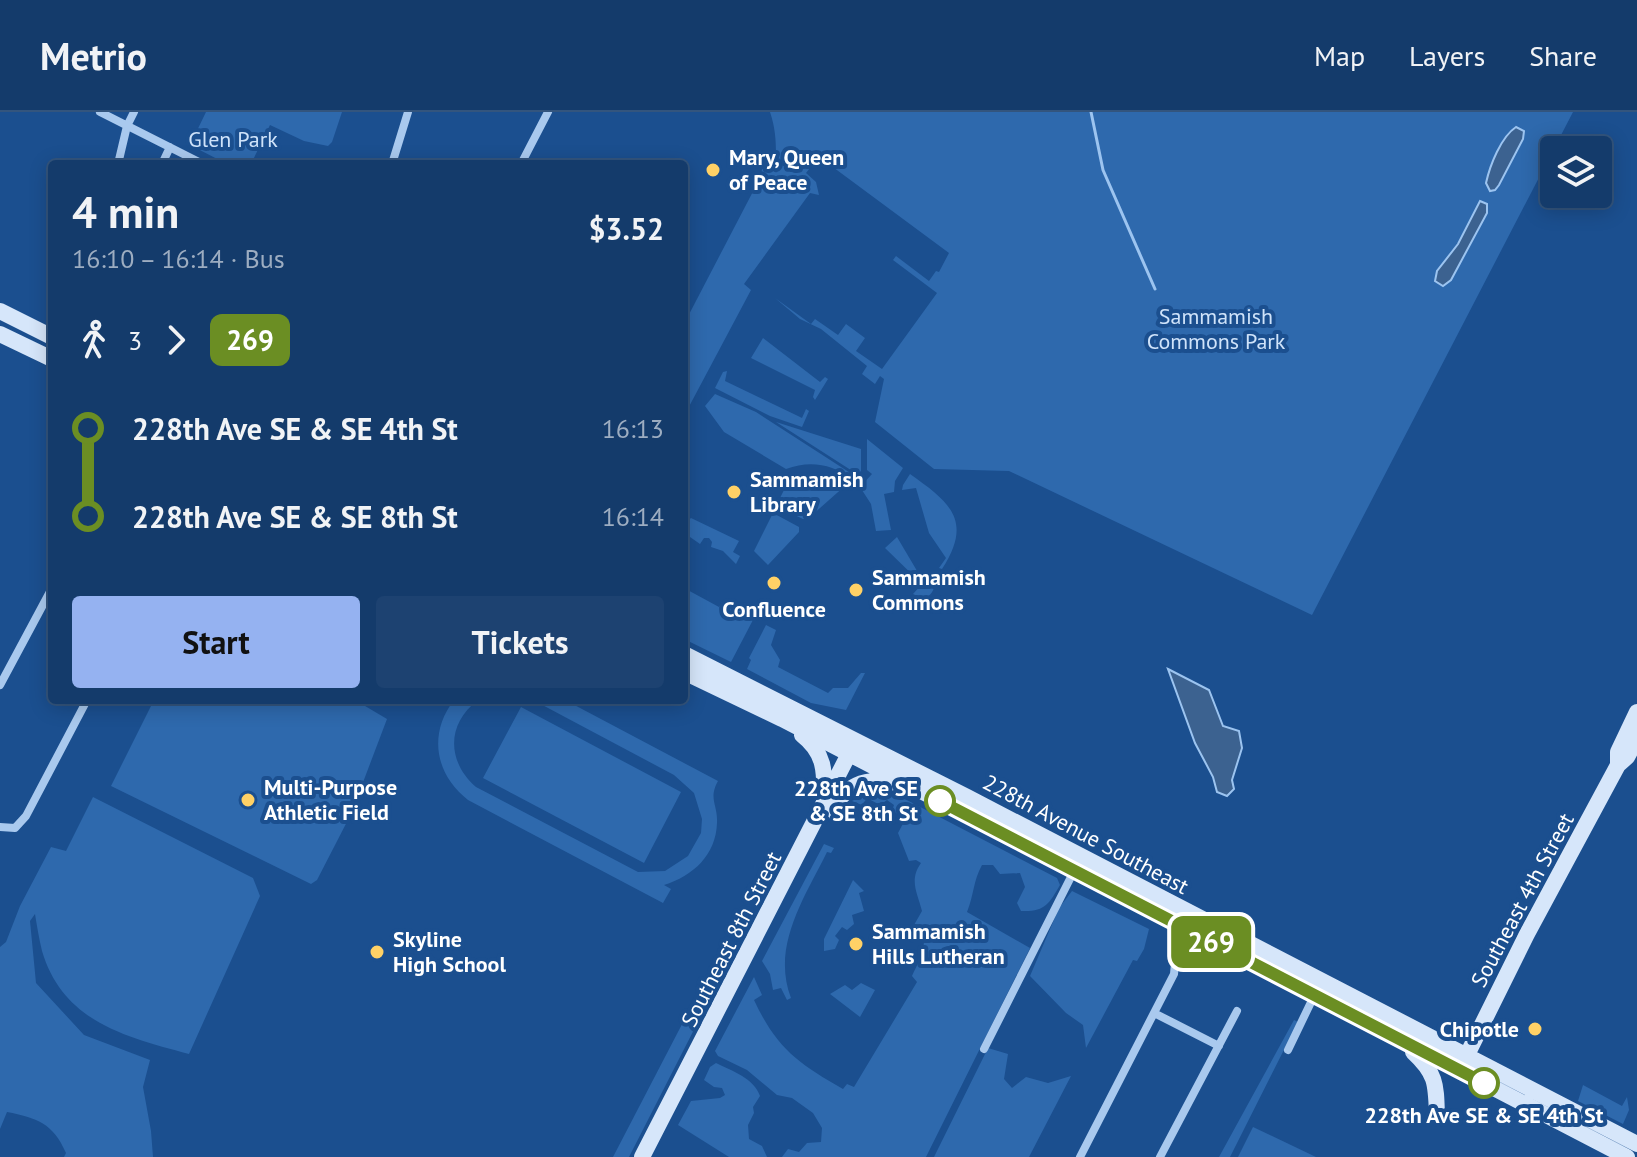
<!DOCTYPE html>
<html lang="en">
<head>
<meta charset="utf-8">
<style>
  :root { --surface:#143b6b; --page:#1d4271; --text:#f1f3f6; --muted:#9dadc1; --line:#33557e; --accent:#95b2f1 }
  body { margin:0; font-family:"PT Sans",sans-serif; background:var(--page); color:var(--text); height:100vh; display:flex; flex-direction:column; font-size:30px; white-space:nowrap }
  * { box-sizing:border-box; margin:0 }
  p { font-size:26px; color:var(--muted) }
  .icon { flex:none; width:44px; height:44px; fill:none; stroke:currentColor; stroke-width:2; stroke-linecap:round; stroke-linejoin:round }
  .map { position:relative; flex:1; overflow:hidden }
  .side { position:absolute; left:48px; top:48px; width:640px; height:544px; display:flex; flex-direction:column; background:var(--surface); border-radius:8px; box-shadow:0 4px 20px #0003,0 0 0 2px var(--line) }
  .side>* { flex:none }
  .badge { padding:0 16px; border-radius:12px; font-size:28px; line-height:52px }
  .fabs { position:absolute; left:1540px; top:24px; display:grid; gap:16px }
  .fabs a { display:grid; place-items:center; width:72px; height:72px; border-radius:8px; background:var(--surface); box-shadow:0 4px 20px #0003,0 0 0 2px var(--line); font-size:40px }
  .map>.badge { position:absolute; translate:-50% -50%; box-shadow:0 0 0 4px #fff }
  .legs { display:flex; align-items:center; gap:12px; height:88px; padding:0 24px; font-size:26px }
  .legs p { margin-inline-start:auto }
  .overview { display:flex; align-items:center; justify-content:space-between; height:136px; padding:0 24px }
  h1 { font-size:44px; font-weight:700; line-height:60px }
  .cta { display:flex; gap:16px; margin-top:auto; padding:16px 24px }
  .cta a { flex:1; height:92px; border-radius:8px; background:var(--accent); color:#111; font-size:32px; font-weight:700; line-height:92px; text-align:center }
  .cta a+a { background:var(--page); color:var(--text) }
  ul { padding:0 24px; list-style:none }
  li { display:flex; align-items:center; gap:28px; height:88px; font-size:30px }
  li i { display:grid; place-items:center; width:12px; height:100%; margin:0 10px; background:currentColor }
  li i::after { content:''; width:20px; height:20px; margin:-10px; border:6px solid; border-radius:50%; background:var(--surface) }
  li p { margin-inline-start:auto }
  li:first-child i { background:linear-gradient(#0000 50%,currentColor 0) }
  li:last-child i { background:linear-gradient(currentColor 50%,#0000 0) }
  header { display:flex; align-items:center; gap:48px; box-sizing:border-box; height:112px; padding:0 40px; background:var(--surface); border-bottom:2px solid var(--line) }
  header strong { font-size:38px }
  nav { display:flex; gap:44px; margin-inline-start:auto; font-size:28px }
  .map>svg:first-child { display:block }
  .green { fill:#2e69ad }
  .water { fill:#3c6290; stroke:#9cc4f0; stroke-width:2 }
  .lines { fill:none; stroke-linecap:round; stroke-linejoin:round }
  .stream { stroke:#9cc4f0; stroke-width:3 }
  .street { stroke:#a9c9ee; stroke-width:8 }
  .secondary { stroke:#d6e6fa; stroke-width:16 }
  .line-1-casing { stroke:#fff; stroke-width:18 }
  .line-1 { stroke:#6b8e23; stroke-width:12 }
  .poi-dot { fill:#ffd166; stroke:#1b4f8f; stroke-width:3 }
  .stop-1-dot { fill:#fff; stroke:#6b8e23; stroke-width:4 }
  .labels { text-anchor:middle; stroke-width:8; stroke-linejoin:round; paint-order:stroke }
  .park-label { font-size:22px; fill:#cfe3fa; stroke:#1b4f8f }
  .poi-label { font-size:22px; font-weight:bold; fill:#fff; stroke:#1b4f8f; text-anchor:start }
  .stop-label { font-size:22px; font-weight:bold; fill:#fff; stroke:#1b4f8f; text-anchor:end }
  .street-label { font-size:22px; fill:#fff; stroke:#1b4f8f }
</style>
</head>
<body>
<header>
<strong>Metrio</strong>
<nav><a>Map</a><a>Layers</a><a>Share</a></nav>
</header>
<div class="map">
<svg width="1637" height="1045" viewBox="0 0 1637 1045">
  <rect width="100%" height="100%" fill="#1b4f8f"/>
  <!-- green -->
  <path class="green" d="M206,0h136l-10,30 -4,4 -24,-5 -34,-16 -19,39h-24l-37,-19z
    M761,0h812l-261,503 -303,-144 -75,-2 -59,-47 9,-43 -4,-3 -5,8 -13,-10 5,-8 -46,-37 -21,-10 -25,-21 36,26 4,-5 23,16 8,-11 19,14 -9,13 26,18 55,-76 -44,-33 3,-4 33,25 7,-10 3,1 10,-19 -127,-94 -5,6 -4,-1 -7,9 10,9 3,13 -9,-2 -66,91 7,6 -67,126v-92l75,-144 7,-24 10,-1c0,-16 -1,-28 -6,-43z
    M763,226l57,44 5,-5 3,2 -13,21 -2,-3 2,-7 -64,-32z
    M727,259l-2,10 73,35 4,2 4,-9 3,2 -7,16 -32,-11 -55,-28 8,-16z
    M715,282l41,18 99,64 -3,3c-20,-15 -42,-19 -66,-10l-62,-37 -19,-26z
    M776,310l85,27v22l-4,3z
    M867,327l36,29 -8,13 -1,11 -10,2 7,36 -15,1 -5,-27 -11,-17 12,-13 -5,-4z
    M819,362l19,4 8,7 -35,31 -8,3 -27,-13 14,-28z
    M910,362c41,29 63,47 32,95l-3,-1 7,-10 -17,-25 -13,-45 -14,2 1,-5z
    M773,401l26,14v5l-31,33 -14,-14z
    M691,406l48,23 -6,11 7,4 -4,8 -13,-13 -12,-4 1,-5 -3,-4h-5l-4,6 -10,-7 -6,-13z
    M897,425l26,44 9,-5c6,8 1,19 -8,23l-11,-5 9,-10 -37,-36z
    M684,476l35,19 3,-5 32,16 -23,44 -47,-23z
    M766,513l10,5 -5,15 9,15 -2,7 50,26 5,-5h15l13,-15h4l-19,37 -35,-7 -64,-34 4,-9 -2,-2z
    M154,588h201l32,19 -36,95 -34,66 -6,4 -200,-98z
    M454,588h24c-32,24 -31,62 -2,87l162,85 27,-1 23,-15 13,-23 1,-14 -8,-26 -20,-18 -141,-75h32l153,81c-10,18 0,23 -1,42 -1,32 -24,53 -53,62l7,4 -8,14 -195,-103c-33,-26 -40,-66 -14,-100z
    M521,595l160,85 -37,71 -161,-85z
    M880,680l19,4 158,82 3,7c-11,19 -15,27 -39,26l-4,-8 8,-16 -5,-14 -20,1 -7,-9h-11c-9,16 -8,30 -15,47l63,36 -104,209h-144l6,-8 11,3 8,-9 14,-1 1,-14 -9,-15 -21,-15 -15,-3 -30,-25 -29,-14 -3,-5 39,-74 8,18 -8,5c23,49 44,63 89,89l4,-5 7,3 63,-105 -5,-6c8,-18 21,-36 2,-51l8,-14c-5,-19 -13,-31 -1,-48l-5,-3 -7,1 -11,-28 8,-15 -14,-7 2,-6 -7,-5 -7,5 -13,-7 -5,7 -10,-4 15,-8z
    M93,685l160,81 7,18 -71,158c-63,-17 -126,-32 -147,-103 -3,-12 -5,-25 -7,-37l-5,7 6,62 48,52 66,25 -7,27 8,44 2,26h-89l2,-4c-13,-30 -29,-35 -59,-41l-7,17v-182l6,-5 14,-36 31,-59 15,4z
    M824,732l10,4 -3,5 -4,-1c-22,45 -56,94 -36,146l-4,2 -6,-12 -8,2 -3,-16 -8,-13z
    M853,768l11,11 -5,2 5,18 -12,4 2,9 -7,6 -5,-3 -7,9 4,4 -4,9 -11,2v-12z
    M1072,779l77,38 -5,20 -7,12 -4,-1 -47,88 -3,-23 -17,-12 -36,-37 29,-68z
    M861,871l14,7 -15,27 -30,-23 15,-9 7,5z
    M692,893l12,5 -75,147h-16z
    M1294,908l4,2 -68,135h-11z
    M988,936l20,6 -4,25 8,9 14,-11 22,6 23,-7 -42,81h-95z
    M716,951c16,8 38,15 44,33l-7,11 1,6 -6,12 1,14 13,7 5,11h-38l-51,-32 13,-24 29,-3 5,-3 -3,-7 -8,-1 -10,-7 6,-13z
    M1583,973l39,21 5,-9 2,13 -6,14 -45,-23z
    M1253,1015l63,30h-78z"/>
  <!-- water -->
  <path class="water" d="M1516,15l8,4 -1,8 -24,46 -4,5 -5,1 -4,-8c4,-18 15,-46 30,-56z
    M1480,89l7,3v9l-36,67 -8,6 -8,-5 2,-10 21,-27z
    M1168,557l41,21 14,36 16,5 3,17 -10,32 2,9 -7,7 -10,-4 -4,-15 -18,-34z"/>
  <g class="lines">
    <!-- stream -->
    <path class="stream" d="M1091,0l12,58 52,119"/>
    <!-- street -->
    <path class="street" d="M100,0l103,52
      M118,52l9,-38 7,-14
      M162,52l8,-17
      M392,52l16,-52
      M521,52l27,-52
      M51,183l1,-3
      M0,573l52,-97
      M0,715l15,1 11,-12 61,-116
      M1154,901l65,33
      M984,937l90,-178
      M1288,938l26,-54
      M1080,1045l94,-183 2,-21 11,-23
      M1160,1045l77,-146"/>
    <!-- secondary -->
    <path class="secondary" d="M0,199l52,26
      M0,222l52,25
      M684,542l283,143 670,347
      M684,560l98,47 845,438
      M802,623c23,18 23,37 22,64
      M1618,653v-13l19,-40
      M827,700c22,-26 34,-36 69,-29
      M1413,940c24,22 23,33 24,65
      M1466,945l61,-123 91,-169 9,-8 10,-18
      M642,1045l211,-411"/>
  </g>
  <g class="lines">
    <defs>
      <path id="line-1" d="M940,689l544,282"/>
    </defs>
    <!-- line-1 casing -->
    <use href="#line-1" class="line-1-casing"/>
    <!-- line-1 -->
    <use href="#line-1" class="line-1"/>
  </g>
  <!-- markers -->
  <g class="poi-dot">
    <circle cx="713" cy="58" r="8"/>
    <circle cx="734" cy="380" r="8"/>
    <circle cx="774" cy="471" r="8"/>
    <circle cx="856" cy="478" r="8"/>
    <circle cx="248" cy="688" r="8"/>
    <circle cx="856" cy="832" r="8"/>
    <circle cx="377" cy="840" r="8"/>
    <circle cx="1535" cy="917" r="8"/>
  </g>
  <g class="stop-1-dot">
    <circle cx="940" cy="689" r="14"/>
    <circle cx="1484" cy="971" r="14"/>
  </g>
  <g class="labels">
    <!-- park labels -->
    <g class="park-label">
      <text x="233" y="35">Glen Park</text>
      <text x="1216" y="212">Sammamish<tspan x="1216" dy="25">Commons Park</tspan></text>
    </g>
    <!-- poi labels -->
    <g class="poi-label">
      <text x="729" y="53">Mary, Queen<tspan x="729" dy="25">of Peace</tspan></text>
      <text x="750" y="375">Sammamish<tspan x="750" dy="25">Library</tspan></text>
      <text x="872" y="473">Sammamish<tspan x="872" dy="25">Commons</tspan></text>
      <text x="774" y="505" text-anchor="middle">Confluence</text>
      <text x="264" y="683">Multi-Purpose<tspan x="264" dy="25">Athletic Field</tspan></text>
      <text x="872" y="827">Sammamish<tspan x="872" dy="25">Hills Lutheran</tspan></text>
      <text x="393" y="835">Skyline<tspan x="393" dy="25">High School</tspan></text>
      <text x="1519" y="925" text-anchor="end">Chipotle</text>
    </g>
    <!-- stop labels -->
    <g class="stop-label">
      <text x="918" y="684">228th Ave SE<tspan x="918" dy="25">&amp; SE 8th St</tspan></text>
      <text x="1484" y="1011" text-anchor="middle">228th Ave SE &amp; SE 4th St</text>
    </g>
    <!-- street labels -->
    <g class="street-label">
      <text transform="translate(1086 722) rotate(28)" y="8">228th Avenue Southeast</text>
      <text transform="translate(1522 788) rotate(-62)" y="8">Southeast 4th Street</text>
      <text transform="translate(731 827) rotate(-63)" y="8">Southeast 8th Street</text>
    </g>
  </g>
</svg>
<div class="fabs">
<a><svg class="icon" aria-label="layers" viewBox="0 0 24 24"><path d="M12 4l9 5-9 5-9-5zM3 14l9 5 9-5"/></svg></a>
</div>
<b class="badge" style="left:1211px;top:830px;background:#6b8e23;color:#fff">269</b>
<section class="side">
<div class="overview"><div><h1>4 min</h1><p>16:10 – 16:14 · Bus</p></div><b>$3.52</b></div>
<div class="legs"><svg class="icon" aria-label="walk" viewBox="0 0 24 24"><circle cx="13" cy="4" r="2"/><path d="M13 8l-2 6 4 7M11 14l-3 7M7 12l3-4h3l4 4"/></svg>3<svg class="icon" aria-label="forward" viewBox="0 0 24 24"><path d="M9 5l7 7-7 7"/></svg><b class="badge" style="background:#6b8e23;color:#fff">269</b></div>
<ul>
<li><i style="color:#6b8e23"></i><b>228th Ave SE &amp; SE 4th St</b><p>16:13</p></li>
<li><i style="color:#6b8e23"></i><b>228th Ave SE &amp; SE 8th St</b><p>16:14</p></li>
</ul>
<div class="cta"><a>Start</a><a>Tickets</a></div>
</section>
</div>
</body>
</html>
